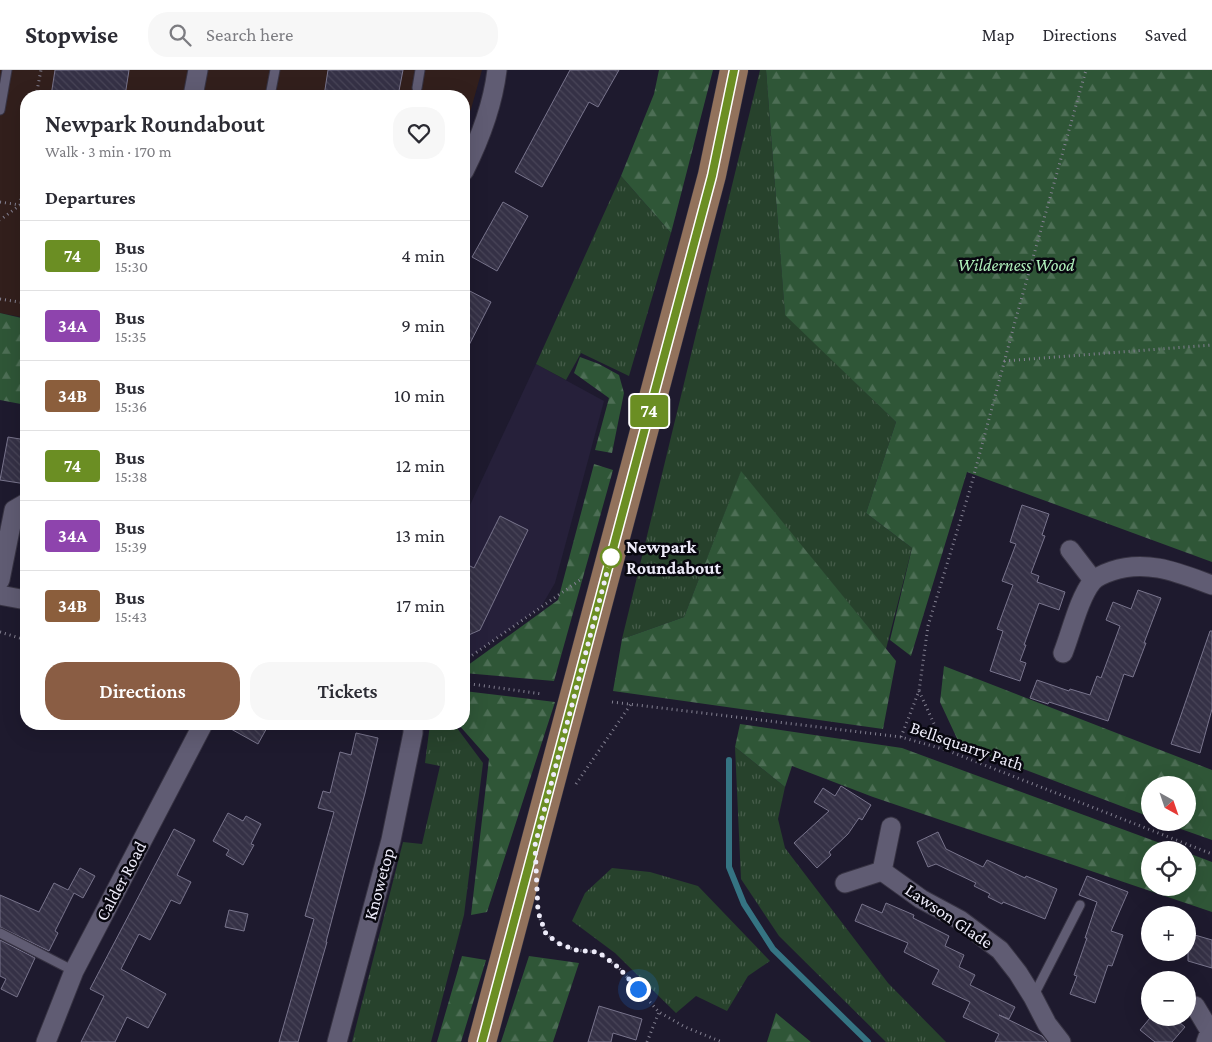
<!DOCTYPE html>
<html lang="en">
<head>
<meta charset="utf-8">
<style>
  :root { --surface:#fff; --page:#f7f7f7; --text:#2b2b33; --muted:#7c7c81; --line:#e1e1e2; --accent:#8a5d44 }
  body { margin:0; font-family:"Crimson Pro",serif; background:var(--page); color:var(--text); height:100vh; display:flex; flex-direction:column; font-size:19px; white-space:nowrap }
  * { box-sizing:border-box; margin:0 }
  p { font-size:16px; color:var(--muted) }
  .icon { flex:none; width:28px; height:28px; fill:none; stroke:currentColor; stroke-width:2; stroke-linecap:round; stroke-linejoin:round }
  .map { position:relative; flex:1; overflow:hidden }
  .sheet { position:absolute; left:20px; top:20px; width:450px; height:640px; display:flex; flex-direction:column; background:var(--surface); border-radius:20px; box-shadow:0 5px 20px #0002 }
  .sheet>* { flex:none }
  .badge { padding:0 10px; border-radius:4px; font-size:18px; line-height:32px }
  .needle { width:32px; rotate:140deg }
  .fabs { position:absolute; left:1141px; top:706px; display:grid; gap:10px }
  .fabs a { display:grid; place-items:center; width:55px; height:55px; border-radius:50%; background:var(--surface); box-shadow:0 5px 20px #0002; font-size:25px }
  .you { position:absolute; width:25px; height:25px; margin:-12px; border:4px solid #fff; border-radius:50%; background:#1a73e8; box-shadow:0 0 0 8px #1a73e833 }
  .map>.badge { position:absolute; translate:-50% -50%; box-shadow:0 0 0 2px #fff }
  h2 { padding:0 25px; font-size:19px; line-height:45px }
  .round { display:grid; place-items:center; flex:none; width:52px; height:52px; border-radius:20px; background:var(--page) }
  .summary { display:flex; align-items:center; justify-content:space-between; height:85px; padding:0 25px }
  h1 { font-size:24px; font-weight:600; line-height:38px }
  .cta { display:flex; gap:10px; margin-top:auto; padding:10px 25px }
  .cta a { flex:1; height:58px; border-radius:20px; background:var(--accent); color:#fff; font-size:20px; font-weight:600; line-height:58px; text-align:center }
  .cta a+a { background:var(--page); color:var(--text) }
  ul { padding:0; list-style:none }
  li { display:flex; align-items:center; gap:15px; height:70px; padding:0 25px; border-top:1px solid var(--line) }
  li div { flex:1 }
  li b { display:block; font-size:19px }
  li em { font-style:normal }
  li .badge { min-width:55px; font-weight:700; text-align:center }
  header { display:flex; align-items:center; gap:30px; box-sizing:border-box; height:70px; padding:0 25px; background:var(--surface); border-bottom:1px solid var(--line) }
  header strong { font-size:24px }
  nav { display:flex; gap:28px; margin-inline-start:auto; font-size:18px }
  .search { width:350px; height:45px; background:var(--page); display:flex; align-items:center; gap:12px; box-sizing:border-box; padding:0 18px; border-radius:20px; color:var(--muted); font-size:19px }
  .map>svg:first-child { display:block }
  .industrial { fill:#321f1c }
  .built { fill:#26203a }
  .grass { fill:url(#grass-tufts) }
  .forest { fill:url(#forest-firs) }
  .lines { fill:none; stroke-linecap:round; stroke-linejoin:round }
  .stream { stroke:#357483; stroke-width:6 }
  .building { fill:url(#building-back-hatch); stroke:#78748c }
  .lane-casing { stroke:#373343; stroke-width:11 }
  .street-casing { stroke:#373343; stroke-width:21 }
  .primary-casing { stroke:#373343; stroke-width:29 }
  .path { stroke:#838091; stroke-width:3; stroke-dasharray:1 4; stroke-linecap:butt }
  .lane { stroke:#605c73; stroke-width:9 }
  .street { stroke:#605c73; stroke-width:19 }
  .primary { stroke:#92725c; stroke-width:28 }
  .line-casing { stroke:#fff; stroke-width:11 }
  .line { stroke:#6b8e23; stroke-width:8 }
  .walk { stroke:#edebf9; stroke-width:5; stroke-dasharray:0 9 }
  .stop-dot { fill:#fff; stroke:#6b8e23; stroke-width:2.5 }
  .labels { text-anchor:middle; stroke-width:5; stroke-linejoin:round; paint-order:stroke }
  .park-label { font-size:18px; font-style:italic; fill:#aff0bb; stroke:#08070f }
  .stop-label { font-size:18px; font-weight:bold; fill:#edebf9; stroke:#08070f; text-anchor:start }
  .street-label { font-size:18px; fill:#edebf9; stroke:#08070f }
</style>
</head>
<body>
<header>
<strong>Stopwise</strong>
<div class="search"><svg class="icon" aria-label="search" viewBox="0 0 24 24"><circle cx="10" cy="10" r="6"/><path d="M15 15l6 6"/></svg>Search here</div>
<nav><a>Map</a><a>Directions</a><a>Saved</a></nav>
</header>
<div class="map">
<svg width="1212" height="972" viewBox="0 0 1212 972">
  <defs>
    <pattern id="grass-tufts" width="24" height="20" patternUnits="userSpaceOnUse" patternTransform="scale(1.25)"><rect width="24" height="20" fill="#27422c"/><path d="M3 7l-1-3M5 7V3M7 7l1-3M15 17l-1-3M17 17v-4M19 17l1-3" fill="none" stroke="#475d4b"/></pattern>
    <pattern id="forest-firs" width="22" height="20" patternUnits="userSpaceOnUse" patternTransform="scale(1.25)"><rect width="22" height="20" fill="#2f5637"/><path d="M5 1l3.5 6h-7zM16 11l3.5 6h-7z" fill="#4d6e55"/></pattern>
    <pattern id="building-back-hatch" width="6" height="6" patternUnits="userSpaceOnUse" patternTransform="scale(1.25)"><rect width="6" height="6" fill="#353146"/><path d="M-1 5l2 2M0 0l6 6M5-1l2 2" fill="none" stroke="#494558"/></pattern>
  </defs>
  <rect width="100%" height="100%" fill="#1e1a2e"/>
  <!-- industrial -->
  <path class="industrial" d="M0,0h482l-11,39 -7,16v-29h-438v222l-26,-5z"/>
  <!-- built -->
  <path class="built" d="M536,294l68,37 -49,182 -14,24 -77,54v-143z"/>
  <!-- grass -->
  <path class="grass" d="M760,0h6l19,244 111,108 -30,91 46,35 -26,101 -145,-177 -57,145 -62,22z
    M621,106l50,57 -42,143 -48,-23 -15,27 -30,-16z
    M430,654h24l29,39 -19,152 -33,127h-79l51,-200 19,2 18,-78 -15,-3z
    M735,677l50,40 -7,32 7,29 103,135 58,59h-60l-107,-106 -38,-57z
    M612,798l38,4 48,14 72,75 -22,15 -21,35 -31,-15 -20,17 -61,-60 -43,-32 13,-28z"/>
  <!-- forest -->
  <path class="forest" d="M659,0h54l-42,163 -50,-57 33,-82z
    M766,0h446v492l-245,-90 -56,184 -21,-16 22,-92 -46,-35 30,-91 -111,-107z
    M0,243l26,6v86l-26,-5z
    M580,287l19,7 20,11 5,18 -12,60 -17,-3 14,-52 -35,-25z
    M594,394l19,6 -59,211 -90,-8v-5l94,-68z
    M741,401l155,190 -13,68 -270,-38 9,-52 62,-22z
    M944,596l268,104v70l-48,-17 24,-1v-37h-38v32l-190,-72 -20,-43z
    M464,621l91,11 -68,210 -16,3 18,-156 -31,-35h6z
    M740,654l162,24 277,102h-29v38h38v-35l24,9v50l-339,-115 -81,-31 -7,21 -50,-40z
    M462,886l24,4 -25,82h-24z
    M529,886l50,7 -26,79h-52z
    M776,943l35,29h-44z"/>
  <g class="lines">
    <!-- stream -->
    <path class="stream" d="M729,690v107l15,37 29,45 95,93"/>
  </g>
  <!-- building -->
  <path class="building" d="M55,0h74l-4,26h-74z
    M328,0h75l-5,26h-74z
    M570,0h49l-21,37 -9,-5 -47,85 -27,-15z
    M503,132l25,14 -31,55 -25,-14z
    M464,218l27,14 -27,53z
    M8,367l18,3v44l-26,-4z
    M1022,435l27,9 -7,21 3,1 -14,37 8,3 -2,6 28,10 -6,18 -20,-7 -15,42h2l-6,16 6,2 -6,18 -30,-10 13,-40 -6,-2 16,-44 -11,-4 14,-37 -6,-2z
    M500,446l28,14 -48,100 -16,7v-74l10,5z
    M1138,520l23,8 -17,45h2l-13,34 -9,-3 -16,47 -59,-19 -1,2 -18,-6 7,-18 32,11 1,-2 20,6 7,-19 4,2 19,-52 -14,-6 7,-18 18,7z
    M1210,561h2v78l-12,44 -29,-9z
    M222,654h47l-11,20z
    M356,663l22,5 -13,55 -39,149h1l-29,100h-19l35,-123 -9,-3 29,-104 -16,-4 5,-17 7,2 10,-41 11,3z
    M841,716l30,19 -9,15 -3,-2 -11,16 -19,18 2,3 -14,13 -23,-25 35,-32 -15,-9 9,-14 12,8z
    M228,743l15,8 3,-5 15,8 -10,20 3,1 -11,20 -17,-10 3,-5 -16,-9z
    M174,759l21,11 -18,35 14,7 -11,22 -9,-4 -21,40 -11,-6 -18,35 45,25 -18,34 -21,-11 -12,25h-34l23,-46 -14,-7z
    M938,762l8,17 37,18 4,-7 38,18 1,-2 31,13 -12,30 -42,-17 -1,2 -14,-7 2,-3 -16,-8 2,-3 -40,-19 -8,3 -11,-25z
    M80,798l15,8 -12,22 -9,-5 -19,38 3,2 -9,18 -49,-24v-32l39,17 15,-29 14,7z
    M1087,806l41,16 -17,39 12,4 -11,31 -4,-1 -13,38 -25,-9 7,-18 -3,-1 13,-37h-2l12,-36 -18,-7z
    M886,833l28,12 -1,3 36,18 -4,10 19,9 -5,12 16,8 -5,10 45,22 -6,12 -10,-4 43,21 5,6h-52l4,-8 -36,-17 7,-15 -38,-18 7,-14 -35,-18 4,-9 -53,-22 7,-17 20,9z
    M229,840l19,4 -4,17 -19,-4z
    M1188,863l24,7v28l-24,-7z
    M0,870l35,18 -18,39 -16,-8 5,-10 -6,-3z
    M599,936l43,13 -6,21 -23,-7 -2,9h-23z
    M1150,948h24l11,9 -13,15h-17l-15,-12z"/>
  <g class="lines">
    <defs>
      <path id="lane" d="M417,18l3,-18
        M270,26l5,-26
        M0,40l7,-40
        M0,863l74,38
        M1033,927l47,-92"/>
      <path id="street" d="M193,26l5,-26
        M464,101c15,-30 29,-68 33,-101
        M1070,480l23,30
        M0,510l14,-70 12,-7
        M0,525l26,5
        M1063,583c8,-20 16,-55 29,-71 4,-5 14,-9 20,-11 35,-12 67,2 100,14
        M882,801l9,-44
        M845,813l37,-12 39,28 39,21 40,30 18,23 15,24 14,27 14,18
        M1195,936l15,25 -4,11
        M46,972l28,-71 129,-247
        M337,972l54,-202 22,-107v-9"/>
      <path id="primary" d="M482,972l230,-867 22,-105"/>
    </defs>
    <!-- lane casing -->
    <use href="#lane" class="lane-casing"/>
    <!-- street casing -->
    <use href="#street" class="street-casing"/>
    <!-- primary casing -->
    <use href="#primary" class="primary-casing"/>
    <!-- path -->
    <path class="path" d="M36,26l5,-26
      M0,132l20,3 -20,15
      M20,135l6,-43
      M0,229l26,4
      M1004,291l208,-16
      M0,562l26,8
      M464,591l116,-81
      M464,613l78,11
      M919,621l27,59
      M612,632l289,35 45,13 266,104
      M901,667l18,-46 9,-65 43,-140 45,-168 70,-248
      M576,714l55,-80
      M540,849l6,15 12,9 17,7 23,2 20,15 41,45 26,15 37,15
      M647,972l12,-30"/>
    <!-- lane -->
    <use href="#lane" class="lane"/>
    <!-- street -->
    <use href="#street" class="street"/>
    <!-- primary -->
    <use href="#primary" class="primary"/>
  </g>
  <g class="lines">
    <defs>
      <path id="line" d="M482,972l230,-866 22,-106"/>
    </defs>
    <!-- line casing -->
    <use href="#line" class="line-casing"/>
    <!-- line -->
    <use href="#line" class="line"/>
    <!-- walk -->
    <path class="walk" d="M611,487l-76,288 3,67 8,22 12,9 17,7 23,2 20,15 20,22"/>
  </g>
  <!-- markers -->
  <circle class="stop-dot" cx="611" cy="487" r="10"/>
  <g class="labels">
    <!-- park labels -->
    <g class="park-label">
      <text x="1016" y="201">Wilderness Wood</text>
    </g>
    <!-- stop labels -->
    <g class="stop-label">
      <text x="626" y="483">Newpark<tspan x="626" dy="21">Roundabout</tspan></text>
    </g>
    <!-- street labels -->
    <g class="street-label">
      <text transform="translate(967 676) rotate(19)" y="6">Bellsquarry Path</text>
      <text transform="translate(121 811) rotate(-62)" y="6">Calder Road</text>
      <text transform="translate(379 814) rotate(-75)" y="6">Knowetop</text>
      <text transform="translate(949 846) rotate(34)" y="6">Lawson Glade</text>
    </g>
  </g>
</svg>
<div class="fabs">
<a><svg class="needle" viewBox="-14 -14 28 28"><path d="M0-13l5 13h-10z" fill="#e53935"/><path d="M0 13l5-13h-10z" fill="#7c7c81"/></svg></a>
<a><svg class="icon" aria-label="locate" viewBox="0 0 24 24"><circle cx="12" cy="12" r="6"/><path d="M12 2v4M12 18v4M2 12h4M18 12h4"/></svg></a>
<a>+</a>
<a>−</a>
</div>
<div class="you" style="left:638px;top:919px"></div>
<b class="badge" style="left:649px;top:341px;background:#6b8e23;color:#fff">74</b>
<section class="sheet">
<div class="summary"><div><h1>Newpark Roundabout</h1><p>Walk · 3 min · 170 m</p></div><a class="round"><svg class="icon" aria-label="heart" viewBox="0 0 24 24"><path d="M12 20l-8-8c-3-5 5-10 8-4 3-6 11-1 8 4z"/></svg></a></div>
<h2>Departures</h2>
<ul>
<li><span class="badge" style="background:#6b8e23;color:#fff">74</span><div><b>Bus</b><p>15:30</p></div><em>4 min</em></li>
<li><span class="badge" style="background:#8e44ad;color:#fff">34A</span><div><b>Bus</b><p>15:35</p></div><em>9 min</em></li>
<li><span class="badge" style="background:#8b5e3c;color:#fff">34B</span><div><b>Bus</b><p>15:36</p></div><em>10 min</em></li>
<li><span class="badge" style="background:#6b8e23;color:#fff">74</span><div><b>Bus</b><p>15:38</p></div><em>12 min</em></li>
<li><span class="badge" style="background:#8e44ad;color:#fff">34A</span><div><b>Bus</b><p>15:39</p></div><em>13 min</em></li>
<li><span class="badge" style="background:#8b5e3c;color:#fff">34B</span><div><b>Bus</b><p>15:43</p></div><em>17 min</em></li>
</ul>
<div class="cta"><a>Directions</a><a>Tickets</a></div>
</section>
</div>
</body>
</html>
